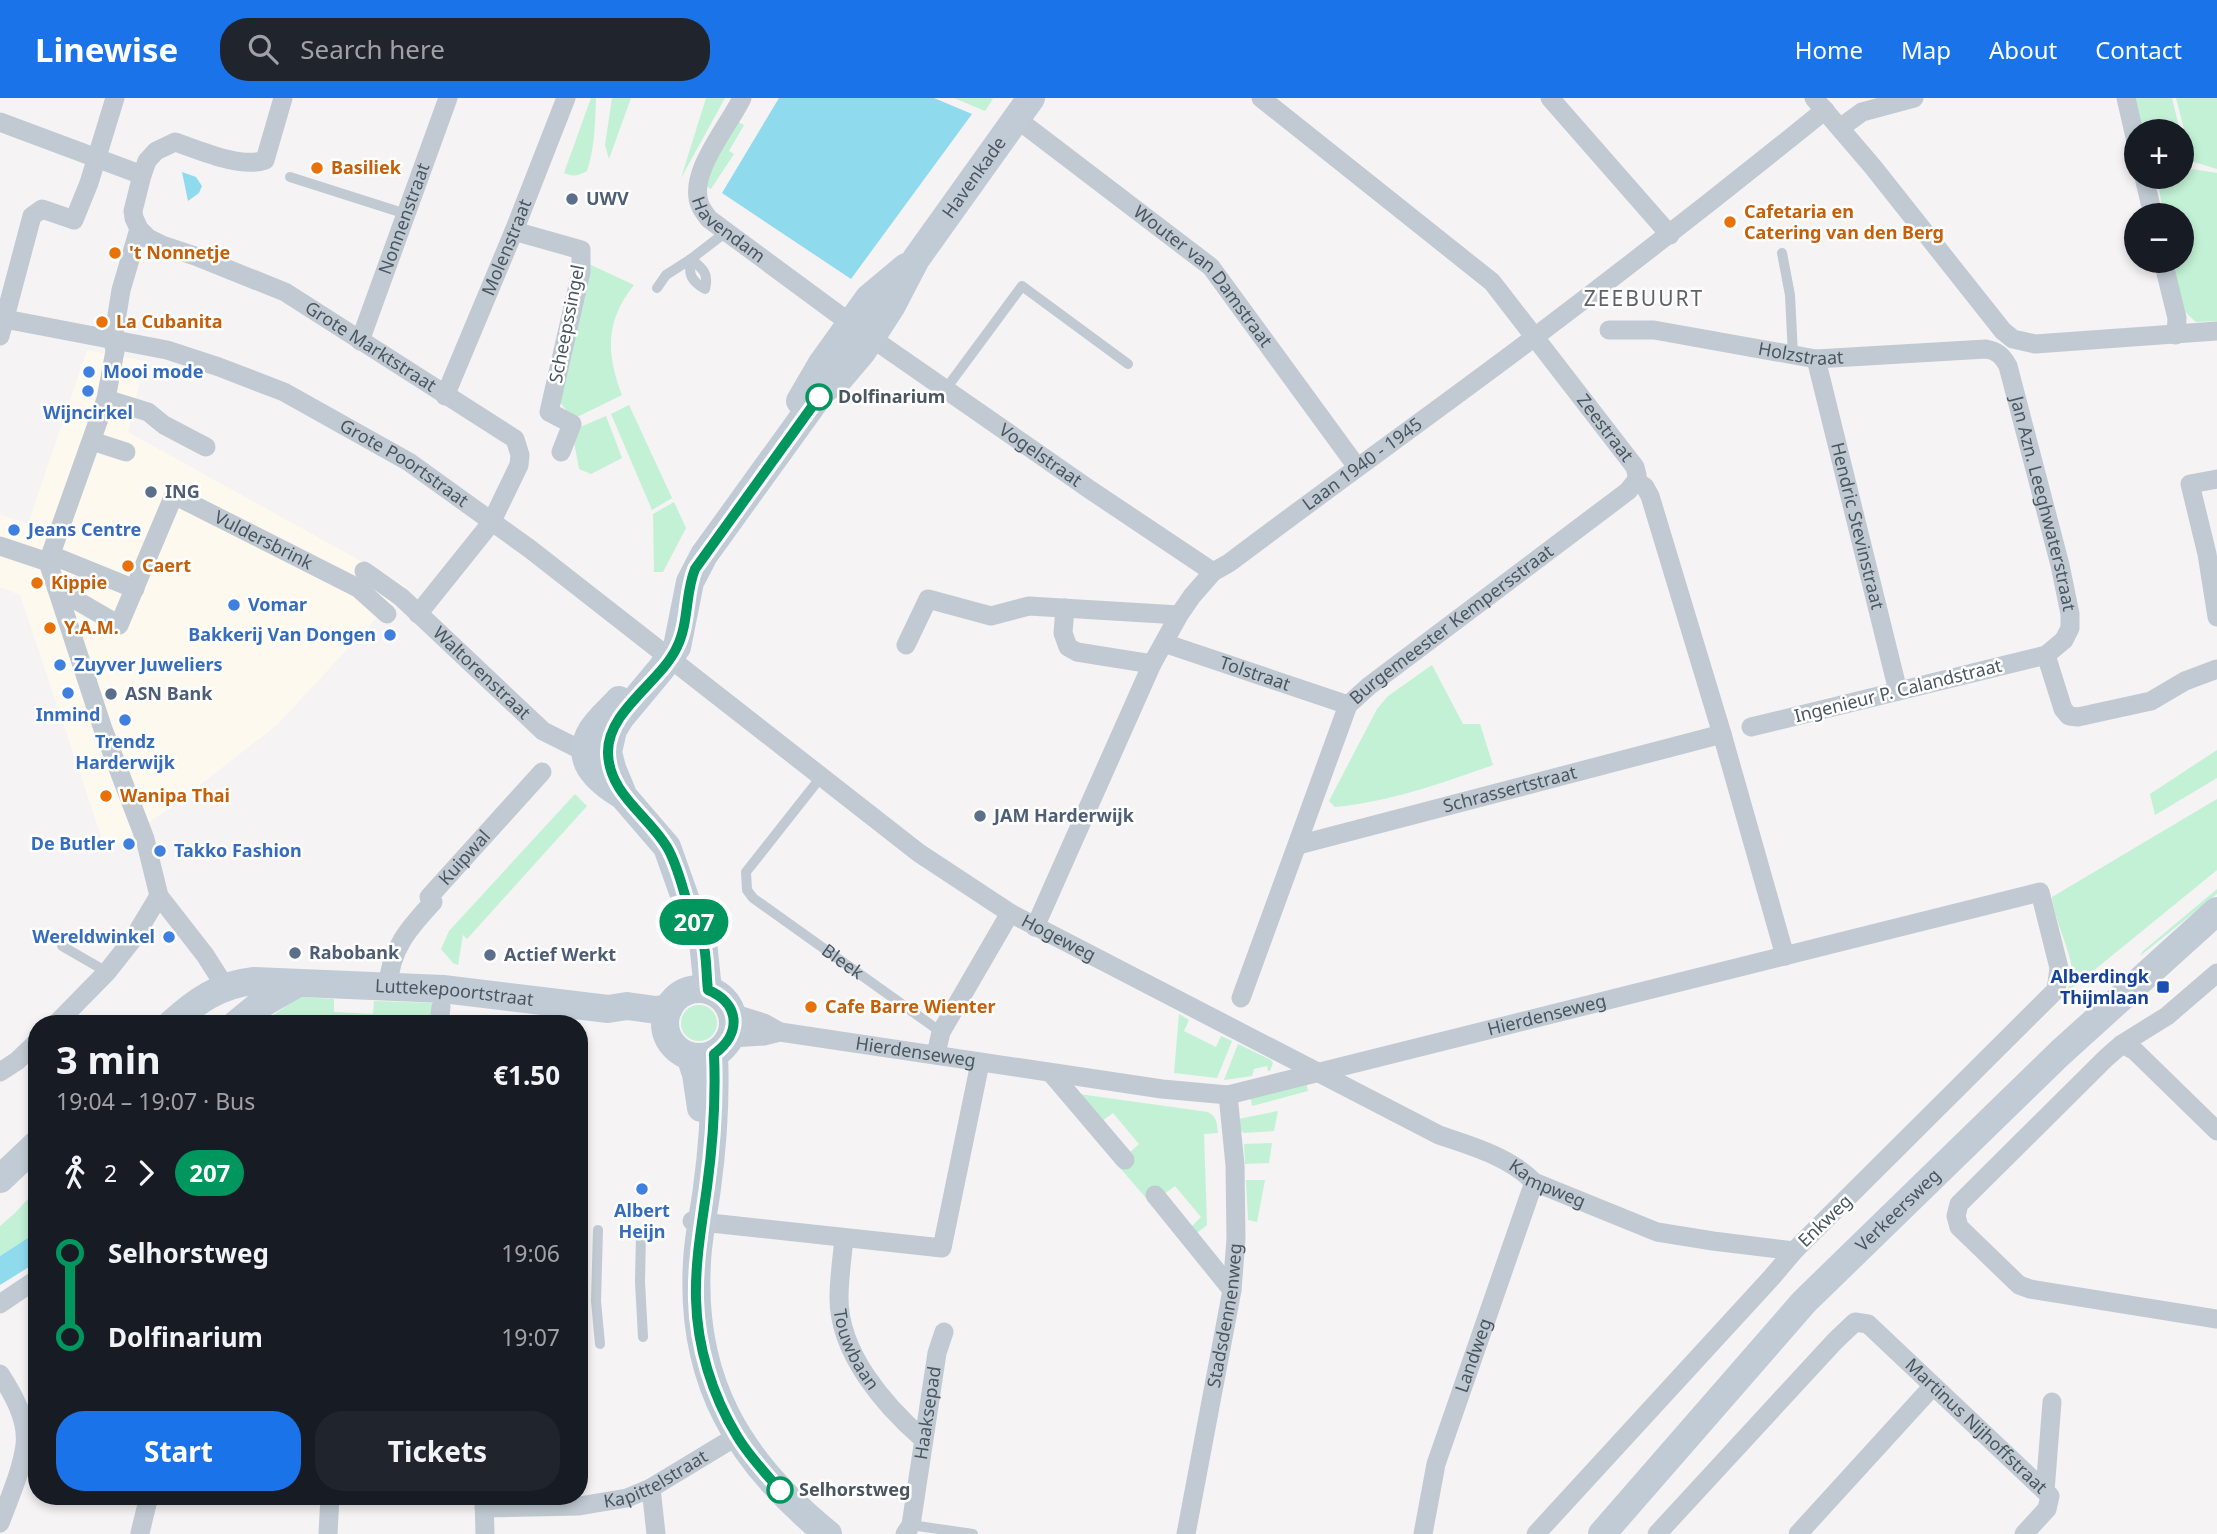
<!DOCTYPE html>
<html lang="en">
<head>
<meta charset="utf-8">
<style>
  :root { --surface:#171b24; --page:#20242c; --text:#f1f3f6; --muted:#9ea1a6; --accent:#1a73e8 }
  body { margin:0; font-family:"Noto Sans",sans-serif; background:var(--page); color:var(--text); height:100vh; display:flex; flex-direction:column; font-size:26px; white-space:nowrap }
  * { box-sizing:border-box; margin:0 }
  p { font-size:23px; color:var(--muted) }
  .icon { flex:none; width:38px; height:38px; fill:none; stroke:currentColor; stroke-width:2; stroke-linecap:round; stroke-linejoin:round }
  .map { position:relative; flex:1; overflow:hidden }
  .side { position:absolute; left:28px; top:917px; width:560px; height:490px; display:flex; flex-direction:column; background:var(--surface); border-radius:28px; box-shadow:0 4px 10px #0003 }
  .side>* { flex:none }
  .badge { padding:0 14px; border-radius:23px; font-size:24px; line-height:46px }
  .controls { position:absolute; left:2124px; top:21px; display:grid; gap:14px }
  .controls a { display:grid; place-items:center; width:70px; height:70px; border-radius:50%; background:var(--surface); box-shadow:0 4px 10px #0003; font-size:35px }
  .map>.badge { position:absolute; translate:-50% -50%; box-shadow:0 0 0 4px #fff }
  .legs { display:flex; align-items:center; gap:10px; height:77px; padding:0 28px; font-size:23px }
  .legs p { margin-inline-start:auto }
  .overview { display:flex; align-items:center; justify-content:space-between; height:119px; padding:0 28px }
  h1 { font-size:38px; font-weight:700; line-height:52px }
  .cta { display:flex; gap:14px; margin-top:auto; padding:14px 28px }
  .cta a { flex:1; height:80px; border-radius:28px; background:var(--accent); color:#fff; font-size:28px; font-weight:700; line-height:80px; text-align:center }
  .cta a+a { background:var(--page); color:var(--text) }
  ul { padding:0 28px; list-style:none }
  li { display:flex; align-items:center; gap:24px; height:84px; font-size:26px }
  li i { display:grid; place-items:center; width:10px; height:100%; margin:0 9px; background:currentColor }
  li i::after { content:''; width:18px; height:18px; margin:-9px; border:5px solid; border-radius:50%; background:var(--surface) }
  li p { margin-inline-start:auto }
  li:first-child i { background:linear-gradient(#0000 50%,currentColor 0) }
  li:last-child i { background:linear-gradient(currentColor 50%,#0000 0) }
  header { display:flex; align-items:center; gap:42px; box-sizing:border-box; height:98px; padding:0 35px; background:var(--accent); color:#fff }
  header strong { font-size:33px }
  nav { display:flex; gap:38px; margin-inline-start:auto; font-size:24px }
  .search { width:490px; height:63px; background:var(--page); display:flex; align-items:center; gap:18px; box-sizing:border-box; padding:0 24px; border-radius:28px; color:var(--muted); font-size:26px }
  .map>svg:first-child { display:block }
  .commercial { fill:#fdf9ef }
  .green { fill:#c3f1d5 }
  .water { fill:#90daee }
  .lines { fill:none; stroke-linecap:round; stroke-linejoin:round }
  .lane { stroke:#c1cad2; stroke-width:10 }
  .street { stroke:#c1cad2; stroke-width:19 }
  .secondary { stroke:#c1cbd6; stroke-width:28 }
  .line-1-casing { stroke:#fff; stroke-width:16 }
  .line-1 { stroke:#00965e; stroke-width:10 }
  .food-dot { fill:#e8710a; stroke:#fff; stroke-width:2.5 }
  .service-dot { fill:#5c6f8a; stroke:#fff; stroke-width:2.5 }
  .shop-dot { fill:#3f7fe0; stroke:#fff; stroke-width:2.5 }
  .stop-1-dot { fill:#fff; stroke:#00965e; stroke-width:3.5 }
  .transit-dot { fill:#1a4fb4; stroke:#fff; stroke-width:2.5 }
  .labels { text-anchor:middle; stroke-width:5; stroke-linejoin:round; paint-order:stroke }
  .food-label { font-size:18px; font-weight:bold; fill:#c56008; stroke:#fff; text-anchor:start }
  .street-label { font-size:18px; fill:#4a5661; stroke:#fff }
  .service-label { font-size:18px; font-weight:bold; fill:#4e5e75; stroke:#fff; text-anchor:start }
  .shop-label { font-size:18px; font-weight:bold; fill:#366cbe; stroke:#fff; text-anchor:start }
  .stop-label { font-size:18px; font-weight:bold; fill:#4a5661; stroke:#fff; text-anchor:start }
  .transit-label { font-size:18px; font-weight:bold; fill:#164399; stroke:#fff; text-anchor:end }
  .quarter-label { font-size:21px; letter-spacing:2px; fill:#5f6368; stroke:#fff }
</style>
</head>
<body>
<header>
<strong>Linewise</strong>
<div class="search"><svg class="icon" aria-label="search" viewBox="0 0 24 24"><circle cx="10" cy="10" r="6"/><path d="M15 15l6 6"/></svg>Search here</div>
<nav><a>Home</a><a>Map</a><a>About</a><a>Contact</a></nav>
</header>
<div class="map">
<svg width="2217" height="1436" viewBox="0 0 2217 1436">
  <rect width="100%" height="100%" fill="#f5f3f3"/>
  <!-- commercial -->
  <path class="commercial" d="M87,252l58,11 -17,71 278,154 -129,139 -104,81 -67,45 -86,-256 -20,-8v-72l28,9z"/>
  <!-- green -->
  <path class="green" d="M591,0h5c-1,25 -1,49 -9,73 -9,5 -14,6 -23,2z
    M612,0h19l-22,61 -4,-14z
    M706,0h19l-44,80z
    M954,0h37l2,1 -8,12z
    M2131,0h41l8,33h-41z
    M2176,0h41v71l-23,-7 -3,-6z
    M738,24l6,3 -15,26 5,3 -23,35 -5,-3 6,-19z
    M2192,71l25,4v148l-21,1 -11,-10 -14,-51h11v-46h-19l-4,-28 -7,-3 -2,-7h32v-6z
    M589,166l45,21c-29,36 -28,69 -12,110l-45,22 -7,-2 -11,-14z
    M629,307l43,93 -20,12 -41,-96z
    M606,318l16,42 -31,16 -12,-5 -5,-27 6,-15z
    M674,404l12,26 -23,44h-9l-1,-58z
    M1432,567l31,59h17l13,41c-51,18 -104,37 -158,42l-6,-6 48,-92 11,-13z
    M2217,652v28l-62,37 -5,-21z
    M575,696l12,12 -120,133 -4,-4 -5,30 -5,-2 -12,-14 8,-18z
    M2217,701v71l-157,128c5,-6 10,-12 12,-19 3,-22 -18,-57 -20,-82z
    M2217,791v5l-77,62 3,-5z
    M300,899l34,2v13l39,2 1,-13 61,2 -1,18 -12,-1 -1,4h-161z
    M681 925a18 18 0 1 1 36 0a18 18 0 1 1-36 0Z
    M1179,916l10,6 -5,11 32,16 5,-11 11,5 -15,37 -43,-5z
    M1238,946l33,16 2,3 -3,8h-2l-1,-5 -13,3 -2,7 -28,4z
    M1306,983l2,10 -56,15 -2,-11z
    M1079,996l129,18c9,5 9,11 10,21l-14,1 3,91 -10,8 -6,-6 10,-10 -26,-31 -11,8 -6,-6 -12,10 -26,-30 13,-10 -4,-5 10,-9 -26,-31 -11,8z
    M1278,1013l-4,20 -30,2 -6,-4v-10z
    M1272,1045l-3,20 -24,1 -1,-20z
    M1246,1082h19l-8,42 -9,-2z
    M37,1091v43l-37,24v-30l15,-13z"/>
  <!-- water -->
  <path class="water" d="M779,0h155l38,16 -121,165 -129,-86z
    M182,74l14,5 6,9 -3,7 -11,8z
    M37,1134v30l-37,23v-29z"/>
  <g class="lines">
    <!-- lane -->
    <g class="lane">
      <path d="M290,79l116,37"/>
      <path d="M1782,155l8,42 3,60"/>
      <path d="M691,161c12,10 18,14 14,30 -14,-8 -17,-15 -14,-30z"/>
      <path d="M657,190l9,-13 25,-16 35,-27"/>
      <path d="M945,292l77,-104 106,78"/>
      <path id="s1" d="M821,679l-75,95 1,18 6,8 188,134"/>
      <path d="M62,848l45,26"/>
      <path d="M598,1132l-2,71 4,43"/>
      <path d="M641,1136l-1,48 3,55"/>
      <path d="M911,1427l62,9"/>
    </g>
    <!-- street -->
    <g class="street">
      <path id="s2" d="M283,0l-18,62c-24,9 -66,-10 -90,-18l-19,9 -9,10 -5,14 -9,36 1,7 5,11 9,9 14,7 33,11 90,36 230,147 5,16 -1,10 -28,58 -73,91"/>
      <path id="s3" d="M742,0c-14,29 -55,76 -42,107 2,5 6,10 9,14l141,104 239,166 124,83"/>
      <path id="s4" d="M1261,0l231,184 143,185 2,8 -1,6"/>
      <path d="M1550,0l120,137"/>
      <path d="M1814,0l59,69 130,164 10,8 22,5 182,-13"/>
      <path d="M2126,0l11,48"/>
      <path id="s5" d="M1017,21l194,148 146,200"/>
      <path d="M0,24l142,53"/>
      <path d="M1840,30l22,-16 52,-14"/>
      <path d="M2144,79l9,38"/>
      <path d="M514,133l67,19v22l-32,140 23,12 -11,28"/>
      <path d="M2163,163l14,57 -1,17"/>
      <path id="s6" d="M0,220l167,32 52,17 65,25 125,70 121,87 389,304 91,60 429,222c33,11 71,22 95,47l123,50 56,9 81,10"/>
      <path id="s7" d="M1609,232h45l162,29 170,-10c11,2 16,6 22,17l52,199 10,49v14l-6,12 -18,15 -295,72"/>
      <path d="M0,238l32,-120 10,-7 32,11 15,-37 26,-85"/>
      <path id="s8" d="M360,243l88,-243"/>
      <path id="s9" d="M1816,261l82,332"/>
      <path id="s10" d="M445,298l69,-165 52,-133"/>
      <path d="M106,301l42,13 16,13 42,22"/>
      <path d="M92,343l34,11"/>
      <path d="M2217,381l-27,5 17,70 10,63"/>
      <path d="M1636,383l9,6 5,9 72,238 63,222"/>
      <path d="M0,448l48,16"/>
      <path d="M51,457l84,34"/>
      <path d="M48,464l55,167 42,110 14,57 46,59 21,33"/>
      <path d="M48,464l58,-163 9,-48 -2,-11 8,-50 18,-61"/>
      <path id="s11" d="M364,473l37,26 142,134 32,16 11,4 12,1"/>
      <path id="s12" d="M57,491l62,36 55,-130 184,93 29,26"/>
      <path d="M1065,510l-2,25 5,14 9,5 75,12"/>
      <path id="s13" d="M1164,545l184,62"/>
      <path d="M906,547l22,-46 63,17 38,-10 150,9"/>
      <path d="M2046,557l17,54 6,7 9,1 73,-16 34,-20 32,-12"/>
      <path id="s14" d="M1298,747l424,-111"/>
      <path id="s15" d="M1035,829l117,-263 27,-49 13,-19 21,-24 16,-9c102,-77 206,-151 307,-227 98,-74 194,-149 289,-226"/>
      <path d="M2217,875l-50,43 -45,28 -16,14 -147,146 -3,12 3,11 60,58 11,4 187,30"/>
      <path id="s16" d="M388,889c2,-38 21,-59 45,-85l-4,-5 113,-125"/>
      <path id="s17" d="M1241,900l107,-293 21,-19 259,-195 8,-10"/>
      <path id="s18" d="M732,915l32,10 16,9 382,57 66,6 812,-203 19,76 -3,22 -262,261 -22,26 -236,257"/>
      <path d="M56,926l51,-52 26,-33 26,-43"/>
      <path d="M439,926l2,-17"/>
      <path d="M731,940l33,-2 16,-4"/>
      <path d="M2122,946l13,7 82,80"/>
      <path d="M936,956l5,-22 69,-119"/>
      <path d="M0,974l17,-11 20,-19"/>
      <path d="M1051,975l74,87"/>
      <path d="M1155,1097l77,95"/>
      <path d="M692,1123l250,27 38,-185"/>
      <path id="s19" d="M844,1141c-2,19 -5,40 -5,59 0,55 45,107 84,141"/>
      <path d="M0,1206l37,-25"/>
      <path d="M0,1276c13,20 28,46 25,71 -3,25 -16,54 -25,78"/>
      <path d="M651,1390l5,46"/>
      <path d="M2045,1393l7,-89"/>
      <path d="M484,1399l1,37"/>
      <path id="s20" d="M484,1410l95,-2 48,-8 24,-10 86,-52"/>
      <path d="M140,1435l9,-37"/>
      <path d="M328,1436l2,-38"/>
      <path id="s21" d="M905,1436l6,-9 26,-172 7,-21"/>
      <path id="s22" d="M1186,1436l46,-244 4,-51 -1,-74 -7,-70"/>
      <path id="s23" d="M1423,1436l13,-70 98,-282"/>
      <path id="s24" d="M1657,1436l178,-193 20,-19 13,2 182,172 -3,13 -23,25"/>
      <path d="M1798,1436l135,-148"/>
    </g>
    <!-- secondary -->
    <g class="secondary">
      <path d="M800,303l21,-36 48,-67 37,-31"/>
      <path d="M619,602c-9,10 -20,19 -27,30 -18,30 5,50 28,64"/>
      <circle cx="699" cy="925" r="34"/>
      <path id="s25" d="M708,892l-5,-48 -9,-19 -27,-76 -43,-50 -12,-29 -4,-16 5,-22 8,-13 40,-48 16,-22 13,-65 14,-27 119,-165 17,-12 22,-26 29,-45 25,-48 115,-161"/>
      <path id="s26" d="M171,926c24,-22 49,-40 83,-43l189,8 165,20 19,-3 29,4 13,-2"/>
      <path d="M236,926l22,-18 40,-23"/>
      <path d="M714,956c2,45 -1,89 -7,134 -3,24 -9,49 -10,74 -7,118 41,199 131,272"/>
      <path d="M690,958l6,18 5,34"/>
      <path d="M0,1081l37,-35"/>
      <path id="s27" d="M1602,1436l202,-232 256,-249 157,-142"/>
    </g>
  </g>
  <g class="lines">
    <defs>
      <path id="line-1" d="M780,1392c-15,-17 -31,-34 -43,-54 -25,-41 -40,-90 -41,-137 -1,-38 6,-75 11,-112 6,-44 9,-88 7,-133 28,-20 26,-51 -6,-64 -2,-15 -1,-34 -5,-48 -2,-7 -7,-13 -9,-20 -10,-24 -14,-53 -27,-75 -19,-32 -58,-53 -59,-94 -1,-42 53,-71 69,-106 12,-24 8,-54 18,-78l124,-172"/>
    </defs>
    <!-- line-1 casing -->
    <use href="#line-1" class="line-1-casing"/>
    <!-- line-1 -->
    <use href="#line-1" class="line-1"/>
  </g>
  <!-- markers -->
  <g class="food-dot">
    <circle cx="317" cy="70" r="7"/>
    <circle cx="1730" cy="124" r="7"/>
    <circle cx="115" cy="155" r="7"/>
    <circle cx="102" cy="224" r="7"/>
    <circle cx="128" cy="468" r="7"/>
    <circle cx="37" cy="485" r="7"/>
    <circle cx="50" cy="530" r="7"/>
    <circle cx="106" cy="698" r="7"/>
    <circle cx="811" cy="909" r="7"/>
  </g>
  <g class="service-dot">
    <circle cx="572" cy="101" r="7"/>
    <circle cx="151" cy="394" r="7"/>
    <circle cx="111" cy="596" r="7"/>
    <circle cx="980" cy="718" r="7"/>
    <circle cx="295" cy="855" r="7"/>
    <circle cx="490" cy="857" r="7"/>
  </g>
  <g class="shop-dot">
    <circle cx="89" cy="274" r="7"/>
    <circle cx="88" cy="293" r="7"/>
    <circle cx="14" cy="432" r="7"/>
    <circle cx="234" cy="507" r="7"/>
    <circle cx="390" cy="537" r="7"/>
    <circle cx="60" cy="567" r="7"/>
    <circle cx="68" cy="595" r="7"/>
    <circle cx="125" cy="622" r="7"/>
    <circle cx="129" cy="746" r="7"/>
    <circle cx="160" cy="753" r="7"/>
    <circle cx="169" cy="839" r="7"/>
    <circle cx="642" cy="1091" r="7"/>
  </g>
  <g class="stop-1-dot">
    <circle cx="819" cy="299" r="12"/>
    <circle cx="780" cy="1392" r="12"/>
  </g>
  <rect class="transit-dot" x="2156" y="882" width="14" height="14" rx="3.5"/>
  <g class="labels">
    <!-- food labels -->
    <g class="food-label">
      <text x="331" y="76">Basiliek</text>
      <text x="1744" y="120">Cafetaria en<tspan x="1744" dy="21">Catering van den Berg</tspan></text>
      <text x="129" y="161">'t Nonnetje</text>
      <text x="116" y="230">La Cubanita</text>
      <text x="142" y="474">Caert</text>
      <text x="51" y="491">Kippie</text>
      <text x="64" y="536">Y.A.M.</text>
      <text x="120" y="704">Wanipa Thai</text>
      <text x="825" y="915">Cafe Barre Wienter</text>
    </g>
    <!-- street labels -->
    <g class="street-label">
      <text dy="6" stroke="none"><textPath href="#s25" startOffset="954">Havenkade</textPath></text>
      <text dy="6" stroke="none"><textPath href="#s8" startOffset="130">Nonnenstraat</textPath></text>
      <text dy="6" stroke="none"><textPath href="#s3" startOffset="156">Havendam</textPath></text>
      <text dy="6" stroke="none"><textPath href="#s10" startOffset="161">Molenstraat</textPath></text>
      <text dy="6" stroke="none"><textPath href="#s5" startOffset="245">Wouter van Damstraat</textPath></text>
      <text transform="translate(567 226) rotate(-79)" y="6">Scheepssingel</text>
      <text dy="6" stroke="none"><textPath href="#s2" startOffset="525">Grote Marktstraat</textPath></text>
      <text dy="6" stroke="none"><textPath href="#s7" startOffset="194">Holzstraat</textPath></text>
      <text dy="6" stroke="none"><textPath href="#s4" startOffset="480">Zeestraat</textPath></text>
      <text dy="6" stroke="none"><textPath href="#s3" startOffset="542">Vogelstraat</textPath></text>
      <text dy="6" stroke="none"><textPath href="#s15" startOffset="583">Laan 1940 - 1945</textPath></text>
      <text dy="6" stroke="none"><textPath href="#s6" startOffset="434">Grote Poortstraat</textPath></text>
      <text dy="6" stroke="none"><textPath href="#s7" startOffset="551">Jan Azn. Leeghwaterstraat</textPath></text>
      <text dy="6" stroke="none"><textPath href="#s9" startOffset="172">Hendric Stevinstraat</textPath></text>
      <text dy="6" stroke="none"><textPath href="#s12" startOffset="313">Vuldersbrink</textPath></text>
      <text dy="6" stroke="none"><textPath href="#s17" startOffset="443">Burgemeester Kempersstraat</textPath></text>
      <text dy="6" stroke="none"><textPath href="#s11" startOffset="156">Waltorenstraat</textPath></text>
      <text dy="6" stroke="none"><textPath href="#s13" startOffset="96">Tolstraat</textPath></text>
      <text transform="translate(1898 593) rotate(-14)" y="6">Ingenieur P. Calandstraat</text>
      <text dy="6" stroke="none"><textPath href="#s14" startOffset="219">Schrassertstraat</textPath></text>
      <text dy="6" stroke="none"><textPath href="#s16" startOffset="158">Kuipwal</textPath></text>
      <text dy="6" stroke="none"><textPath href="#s6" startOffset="1244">Hogeweg</textPath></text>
      <text dy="6" stroke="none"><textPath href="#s1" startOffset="259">Bleek</textPath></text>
      <text dy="6" stroke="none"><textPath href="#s26" startOffset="296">Luttekepoortstraat</textPath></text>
      <text dy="6" stroke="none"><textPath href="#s18" startOffset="833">Hierdenseweg</textPath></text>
      <text dy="6" stroke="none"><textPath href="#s18" startOffset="189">Hierdenseweg</textPath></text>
      <text dy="6" stroke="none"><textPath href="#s6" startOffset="1792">Kampweg</textPath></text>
      <text dy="6" stroke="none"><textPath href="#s27" startOffset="439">Verkeersweg</textPath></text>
      <text transform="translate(1825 1123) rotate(-44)" y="6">Enkweg</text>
      <text dy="6" stroke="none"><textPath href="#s22" startOffset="222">Stadsdennenweg</textPath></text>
      <text dy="6" stroke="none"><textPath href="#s19" startOffset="114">Touwbaan</textPath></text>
      <text dy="6" stroke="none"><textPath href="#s23" startOffset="186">Landweg</textPath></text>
      <text dy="6" stroke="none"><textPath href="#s21" startOffset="124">Haaksepad</textPath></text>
      <text dy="6" stroke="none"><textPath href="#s24" startOffset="452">Martinus Nijhoffstraat</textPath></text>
      <text dy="6" stroke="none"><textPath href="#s20" startOffset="177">Kapittelstraat</textPath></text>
    </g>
    <!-- service labels -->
    <g class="service-label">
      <text x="586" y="107">UWV</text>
      <text x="165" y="400">ING</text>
      <text x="125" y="602">ASN Bank</text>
      <text x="994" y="724">JAM Harderwijk</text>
      <text x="309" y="861">Rabobank</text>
      <text x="504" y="863">Actief Werkt</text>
    </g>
    <!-- shop labels -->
    <g class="shop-label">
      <text x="103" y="280">Mooi mode</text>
      <text x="88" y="321" text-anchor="middle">Wijncirkel</text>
      <text x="28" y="438">Jeans Centre</text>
      <text x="248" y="513">Vomar</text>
      <text x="376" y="543" text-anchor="end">Bakkerij Van Dongen</text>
      <text x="74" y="573">Zuyver Juweliers</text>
      <text x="68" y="623" text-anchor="middle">Inmind</text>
      <text x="125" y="650" text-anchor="middle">Trendz<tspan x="125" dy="21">Harderwijk</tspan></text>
      <text x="115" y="752" text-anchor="end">De Butler</text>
      <text x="174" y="759">Takko Fashion</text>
      <text x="155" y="845" text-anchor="end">Wereldwinkel</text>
      <text x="642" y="1119" text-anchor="middle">Albert<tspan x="642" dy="21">Heijn</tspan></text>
    </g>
    <!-- stop labels -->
    <g class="stop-label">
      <text x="838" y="305">Dolfinarium</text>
      <text x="799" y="1398">Selhorstweg</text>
    </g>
    <!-- transit labels -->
    <g class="transit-label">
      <text x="2149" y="885">Alberdingk<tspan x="2149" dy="21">Thijmlaan</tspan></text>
    </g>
    <!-- quarter labels -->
    <g class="quarter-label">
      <text x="1644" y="208">ZEEBUURT</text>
    </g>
  </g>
</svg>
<div class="controls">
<a>+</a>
<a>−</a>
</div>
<b class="badge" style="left:694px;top:824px;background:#00965e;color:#fff">207</b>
<section class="side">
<div class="overview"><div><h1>3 min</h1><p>19:04 – 19:07 · Bus</p></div><b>€1.50</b></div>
<div class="legs"><svg class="icon" aria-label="walk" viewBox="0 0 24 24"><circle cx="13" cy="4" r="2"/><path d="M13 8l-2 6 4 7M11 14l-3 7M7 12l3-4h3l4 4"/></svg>2<svg class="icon" aria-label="forward" viewBox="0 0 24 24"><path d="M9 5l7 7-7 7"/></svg><b class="badge" style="background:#00965e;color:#fff">207</b></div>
<ul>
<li><i style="color:#00965e"></i><b>Selhorstweg</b><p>19:06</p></li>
<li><i style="color:#00965e"></i><b>Dolfinarium</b><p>19:07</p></li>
</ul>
<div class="cta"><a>Start</a><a>Tickets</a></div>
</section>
</div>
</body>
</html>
